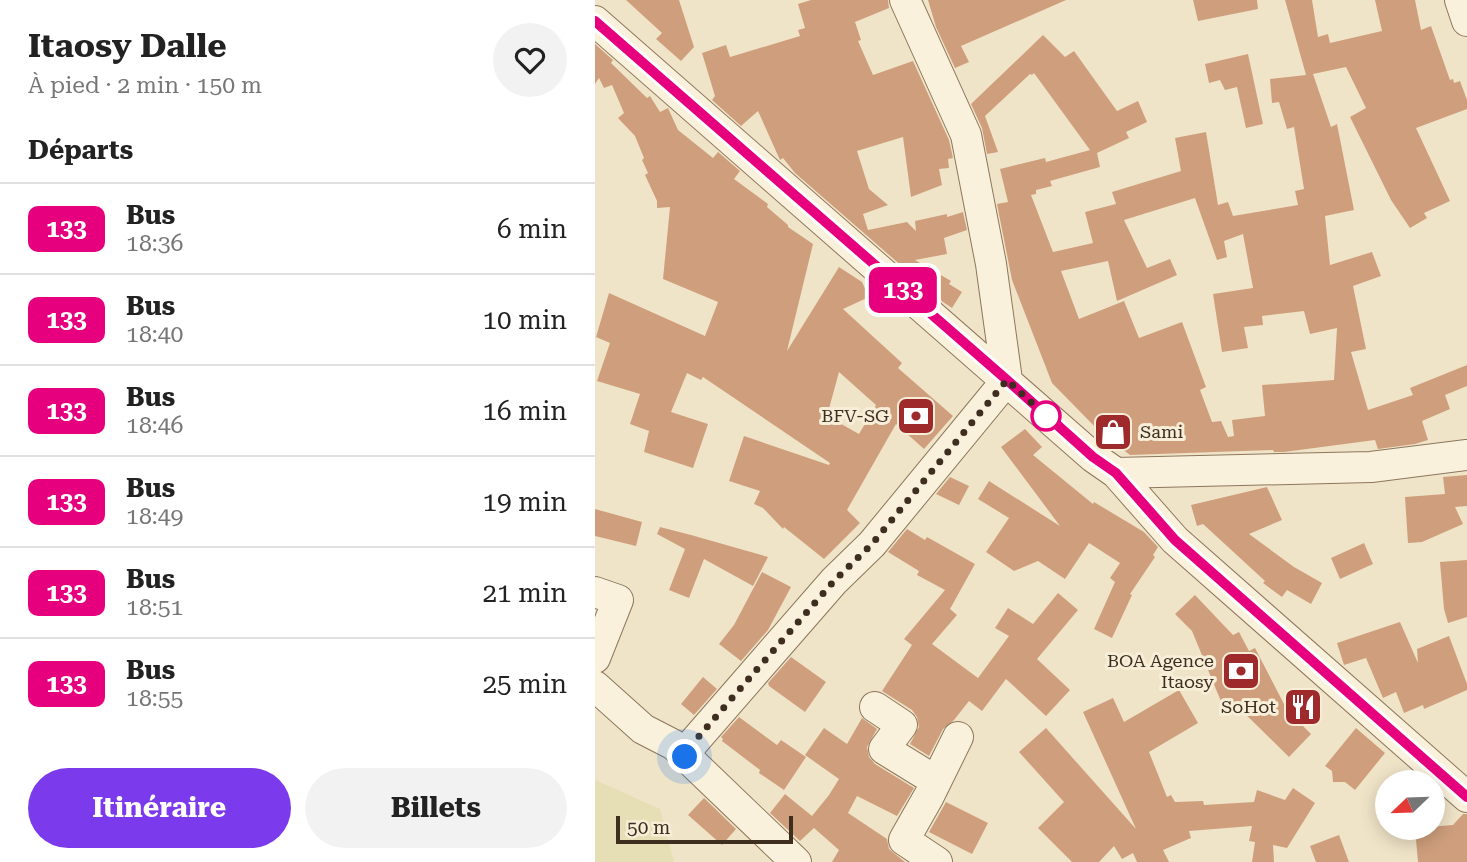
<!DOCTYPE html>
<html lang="fr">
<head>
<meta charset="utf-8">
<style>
  :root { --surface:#fff; --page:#f2f2f2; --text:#222; --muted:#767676; --line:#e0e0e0; --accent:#7c3aed }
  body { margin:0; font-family:"Roboto Serif",serif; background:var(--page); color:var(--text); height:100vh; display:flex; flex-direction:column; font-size:26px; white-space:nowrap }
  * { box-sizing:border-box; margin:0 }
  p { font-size:23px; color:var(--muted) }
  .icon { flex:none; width:38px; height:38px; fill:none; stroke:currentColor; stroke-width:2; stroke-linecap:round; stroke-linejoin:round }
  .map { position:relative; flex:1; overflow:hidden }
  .side { display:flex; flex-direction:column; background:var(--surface); width:595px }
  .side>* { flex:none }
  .badge { padding:0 14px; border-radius:10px; font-size:24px; line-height:46px }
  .needle { width:46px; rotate:247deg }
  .controls { position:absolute; left:780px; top:770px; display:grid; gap:14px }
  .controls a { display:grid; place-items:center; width:70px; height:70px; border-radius:50%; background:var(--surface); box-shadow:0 4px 18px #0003; font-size:35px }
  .scale { position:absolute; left:21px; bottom:18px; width:177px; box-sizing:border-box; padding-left:7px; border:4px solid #3d2e20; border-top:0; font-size:19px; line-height:24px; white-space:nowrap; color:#3d2e20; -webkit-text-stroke:5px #f7eed8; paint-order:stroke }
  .you { position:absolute; width:35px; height:35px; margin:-18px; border:5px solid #fff; border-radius:50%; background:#1a73e8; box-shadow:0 0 0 10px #1a73e833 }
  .map>.badge { position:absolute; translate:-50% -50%; box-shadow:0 0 0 4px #fff }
  h2 { padding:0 28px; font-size:26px; line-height:63px }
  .round { display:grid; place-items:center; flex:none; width:74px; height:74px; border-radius:37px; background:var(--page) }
  .headline { display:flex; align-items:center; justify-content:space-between; height:119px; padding:0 28px }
  h1 { font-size:33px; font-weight:700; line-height:52px }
  .button { display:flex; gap:14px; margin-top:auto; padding:14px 28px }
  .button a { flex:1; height:80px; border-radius:42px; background:var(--accent); color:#fff; font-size:28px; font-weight:700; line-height:80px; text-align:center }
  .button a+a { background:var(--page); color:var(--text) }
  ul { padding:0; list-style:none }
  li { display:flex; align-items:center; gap:21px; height:91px; padding:0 28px; border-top:2px solid var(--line) }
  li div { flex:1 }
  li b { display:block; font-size:26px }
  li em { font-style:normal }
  li .badge { min-width:77px; font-weight:700; text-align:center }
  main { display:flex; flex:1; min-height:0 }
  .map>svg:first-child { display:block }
  .farmland { fill:#e6deb5 }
  .building { fill:#cf9f7d; fill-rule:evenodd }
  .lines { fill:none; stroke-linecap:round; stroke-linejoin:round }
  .minor-casing { stroke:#8d765c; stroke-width:32 }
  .minor { stroke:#faf1dc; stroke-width:30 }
  .line-casing { stroke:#fff; stroke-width:16 }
  .line { stroke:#e6007e; stroke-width:10 }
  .walk { stroke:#3d2e20; stroke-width:7; stroke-dasharray:0 12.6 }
  .stop-dot { fill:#fff; stroke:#e6007e; stroke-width:3.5 }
  .labels { text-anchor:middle; stroke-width:6; stroke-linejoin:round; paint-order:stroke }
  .poi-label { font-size:18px; fill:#3d2e20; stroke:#f7eed8; text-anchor:end }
</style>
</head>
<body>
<main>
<section class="side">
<div class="headline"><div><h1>Itaosy Dalle</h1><p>À pied · 2 min · 150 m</p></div><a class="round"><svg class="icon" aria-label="heart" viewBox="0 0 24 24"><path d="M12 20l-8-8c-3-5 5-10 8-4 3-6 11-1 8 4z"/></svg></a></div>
<h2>Départs</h2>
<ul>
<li><span class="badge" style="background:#e6007e;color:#fff">133</span><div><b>Bus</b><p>18:36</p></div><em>6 min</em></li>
<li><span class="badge" style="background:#e6007e;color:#fff">133</span><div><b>Bus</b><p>18:40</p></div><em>10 min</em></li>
<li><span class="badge" style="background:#e6007e;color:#fff">133</span><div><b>Bus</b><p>18:46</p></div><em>16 min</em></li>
<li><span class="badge" style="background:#e6007e;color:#fff">133</span><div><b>Bus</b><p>18:49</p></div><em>19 min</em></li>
<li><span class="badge" style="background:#e6007e;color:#fff">133</span><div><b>Bus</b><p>18:51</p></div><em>21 min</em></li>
<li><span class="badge" style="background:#e6007e;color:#fff">133</span><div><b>Bus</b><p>18:55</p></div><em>25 min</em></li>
</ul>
<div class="button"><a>Itinéraire</a><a>Billets</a></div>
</section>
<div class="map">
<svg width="872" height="862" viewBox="0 0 872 862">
  <rect width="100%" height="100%" fill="#f0e4c8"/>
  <!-- farmland -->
  <path class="farmland" d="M0,780l65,29 14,53h-79z"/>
  <!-- building -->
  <path class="building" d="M31,0h53l15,47 -13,14 -25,-22 6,-6z
    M216,0h77l1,8 -34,14 6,18 -3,1 15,34 40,-14 36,79 4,18 -5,1 1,9 -10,1 3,16 -31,12 -8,-60 -46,14 12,38 19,16 -25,9 5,16 39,-8 9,9 -1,-10 32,-7v3l16,-5 4,18 -23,8 3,16 -32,6 36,21 -2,3 13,8 -10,16 -9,-6 -148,-129 -12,-15 -3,2 -22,-49 -17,15 -29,-26 3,-4 -13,-43 24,-8 4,12 70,-21 -2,-6 7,-2 -7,-24z
    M333,0h138l-105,46 8,16 -14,6 -19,-41z
    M598,0h64l1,9 -60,12z
    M690,0h27l6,37 10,-3 2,9 52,-12 -7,-31h40l6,30 10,-4 19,54 3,-1 1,4 6,-2 7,19v9l-51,19 34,73 -26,12 3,5 -17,10 -19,-28 -41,-83 16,-9 -20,-41 -33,7 18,53 6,-3 17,86 -29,6 5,49 42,-13 9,24 -28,10 13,63 -15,3 17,58 45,-15 -3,-7 57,-23v21l-22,9 5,14 -28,12 6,19 -13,4 -37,5 -3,-9 -91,12h-10l-1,-2 -143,5 -29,-22 -49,-50 -40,-103 -15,-76 11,-2 -8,-33 45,-11 1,4 44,-12 -56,-77 -2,2 -2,-1 -45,42 13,36 -11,2 -5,-26 -11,-24 72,-69 22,22 9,-6 43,60 21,-10 9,21 -21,10 3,6 -32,15 3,14 -50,14 2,5 -16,4v4l-5,1 22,57 40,-9 -8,-31 31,-8 -4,-12 69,-21 -6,-33 31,-6 12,73 10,-3 5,14 65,-11 -3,-14 9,-2 -10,-62 -7,2 -8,-27 -7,1 -2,-24 36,-4zM600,198l22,62 10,-3 -3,-16 19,-7 10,54 -40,6 9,58 26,-4 -4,-21 19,-2 -1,-9 42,-5 6,23 27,-6 -3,52 -72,5 3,31 -33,4 2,16 -6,1 -7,-16 -9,1 -12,-32 6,-3 -24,-65 -43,16 -15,-37 -45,18 -18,-48 47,-10 9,40 60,-26 -7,-16 -23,9 -23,-48z
    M0,44l18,16 -2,3 36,35 3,-2 10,16 8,-4 10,22 35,28 5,-6 22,19 -6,8 34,25 -1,3 21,18v2l25,17 -26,107 52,-84 23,15 7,15 -26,12 59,54 -4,5 55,48 -29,33 -28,-25 -49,86 13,13 -36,36 -40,-32 -1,2 -20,-21 -9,-4 6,-13 -31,-10 15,-45 85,29 1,-2 -127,-86 -2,3 -14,-7 -16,39 37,12 -15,44 -49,-16 5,-21 -19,-7 10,-30 -43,-13 13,-38 -14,-6 13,-44 96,43 13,-34 -55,-23 7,-72 -13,1v-7l-12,-26 3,-2 -6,-13 2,-2 -9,-22 -17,-18 6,-5 -12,-28 -8,3 -5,-10 -4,6zM244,372l37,33 -17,29 -32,-18z
    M653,54l15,70 -17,4 -9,-41 -12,3 -5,-10 -11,3 -4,-19z
    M430,429l17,18 -9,8 60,49 1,-2 50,30 14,15 -5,8 2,2 -25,37 2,1 -20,43 -18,-9 21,-47 -5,-4 10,-15 -31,-20 -24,36 -27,-18 -24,10 -28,-19 23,-34 -31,-19 11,-18 71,45 -59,-79z
    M872,475v31l-12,1 8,17 -41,18 -14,1 -3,-46 40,-3 -2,-17z
    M355,477l19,9 -10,19 -23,-11z
    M672,487l15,33 -33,14 45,33 28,16 -11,21 -24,-14 -5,7 -19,-14 2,-2 -62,-57 -6,2 -6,-21z
    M0,509l47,13 -6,24 -41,-10z
    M65,527l31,8 77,22 -15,29 -49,-27 -15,39 -20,-8 16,-41 -28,-15z
    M312,529l18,11 2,-3 48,27 -25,45 7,6 -25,29 46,34 31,-42 -14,-8 13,-20 25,16 25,-31 20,17 -41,49 33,31 -24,26 -40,-37 -24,32 -13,-10 -15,19 -11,9 -14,27 -19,-12 9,-17 -2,-10 -5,-7 -30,-19 30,-46 -8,-6 41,-49 -28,-15 2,-4 -31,-19z
    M769,543l9,21 -33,15 -9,-21z
    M872,560v57l-19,6 -4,-14 -4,-47z
    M167,572l29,15 -23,43 -27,31 -22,-17 15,-19z
    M600,595l38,40 6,-3 10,19 6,-3 29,56 24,-16 13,19 -22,15 12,12 -22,23 -53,-52 -11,6 -33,-80 -17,-17z
    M805,622l18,41 -1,-14 32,-13 18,48v6l-43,19 -1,-4 -19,8 -8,-21 -13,6 -17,-40 -22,7 -7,-22z
    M196,657l35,25 -21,30 -36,-26 -1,-3z
    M108,677l14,12 -23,26 -13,-11z
    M584,690l19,33 -49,29 18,45 4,-2 4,7 28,-1 1,4 50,-3 3,-12 28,10 8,-12 22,15 -28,45 -14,-3 1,17h-22l3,-20 -6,-1 3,-15 -63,5 2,7 -28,12 6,12h-32l-4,-9 -11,6 -8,-13 -15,16h-27l-34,-34 26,-26 -45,-50 27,-24 90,101 -53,-117 30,-14 11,24z
    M144,717l38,28 4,-5 25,17 -22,33 -25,-17 1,-3 -38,-29 1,-2 -2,-2z
    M267,718l15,11 -10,18 2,10 6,7 39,24 -17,28 -40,-20 -9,17 39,26 2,10 16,13h-73l7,-12 -25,-22 -14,13 -30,-28 15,-19 27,22 17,-21 10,-16 -34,-24 19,-27 23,16z
    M761,728l29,25 -30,37 -10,-8h-12l-1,-11 -7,-5z
    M109,798l32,31 -14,16 -34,-30z
    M351,802l42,21 -16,31 -43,-22z
    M868,814h4v48h-49l-3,-34 38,-3z
    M744,835l10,27h-33l-6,-16z"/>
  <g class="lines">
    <defs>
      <path id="minor" d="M865,0l7,21
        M0,21l498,436 23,16 59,67 292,257
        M521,473l255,-6 96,-12
        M0,592l23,8 -23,58
        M0,686l48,43 31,16 122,117
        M280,707l27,18 -18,24 52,32
        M90,757l8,-14 60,-69 81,-93 38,-37 135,-164 -16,-116 -25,-129 -61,-135
        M342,862l-33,-22 25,-44 29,-59"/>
    </defs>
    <!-- minor casing -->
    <use href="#minor" class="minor-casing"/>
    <!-- minor -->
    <use href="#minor" class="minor"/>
  </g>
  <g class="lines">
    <defs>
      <path id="line" d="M0,21l412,359 86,77 23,16 59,67 292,257"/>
    </defs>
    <!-- line casing -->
    <use href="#line" class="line-casing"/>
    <!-- line -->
    <use href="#line" class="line"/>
    <!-- walk -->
    <path class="walk" d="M90,757l8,-14 60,-69 81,-93 38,-37 135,-164 39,36"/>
  </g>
  <!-- icons -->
  <defs>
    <symbol id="bank-square" viewBox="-11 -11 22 22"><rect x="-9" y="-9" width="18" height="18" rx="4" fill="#9e2a2b" stroke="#f7eed8"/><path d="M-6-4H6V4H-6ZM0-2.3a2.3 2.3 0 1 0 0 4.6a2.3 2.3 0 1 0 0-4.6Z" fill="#fff"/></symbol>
    <symbol id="shop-square" viewBox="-11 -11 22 22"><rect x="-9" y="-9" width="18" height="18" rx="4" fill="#9e2a2b" stroke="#f7eed8"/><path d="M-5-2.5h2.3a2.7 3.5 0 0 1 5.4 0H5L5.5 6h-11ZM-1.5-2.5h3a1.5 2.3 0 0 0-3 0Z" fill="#fff"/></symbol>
    <symbol id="restaurant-square" viewBox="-11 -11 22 22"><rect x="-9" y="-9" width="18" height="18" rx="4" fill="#9e2a2b" stroke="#f7eed8"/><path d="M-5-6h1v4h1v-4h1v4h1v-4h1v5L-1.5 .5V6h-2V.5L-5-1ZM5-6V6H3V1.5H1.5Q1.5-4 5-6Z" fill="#fff"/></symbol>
  </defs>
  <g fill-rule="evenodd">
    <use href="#bank-square" x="299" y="394" width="44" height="44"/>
    <use href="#shop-square" x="496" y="410" width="44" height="44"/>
    <use href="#bank-square" x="624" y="649" width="44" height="44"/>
    <use href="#restaurant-square" x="686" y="685" width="44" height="44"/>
  </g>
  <!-- markers -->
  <circle class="stop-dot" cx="451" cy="416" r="14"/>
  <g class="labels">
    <!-- poi labels -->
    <g class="poi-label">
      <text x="294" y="422">BFV-SG</text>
      <text x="545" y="438" text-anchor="start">Sami</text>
      <text x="619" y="667">BOA Agence<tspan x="619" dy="21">Itaosy</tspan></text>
      <text x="681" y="713">SoHot</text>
    </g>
  </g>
</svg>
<div class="controls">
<a><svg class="needle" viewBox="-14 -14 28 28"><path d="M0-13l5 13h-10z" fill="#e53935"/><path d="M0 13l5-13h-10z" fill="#767676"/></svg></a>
</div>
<div class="scale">50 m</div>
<div class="you" style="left:90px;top:757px"></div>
<b class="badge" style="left:308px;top:290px;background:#e6007e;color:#fff">133</b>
</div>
</main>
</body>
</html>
